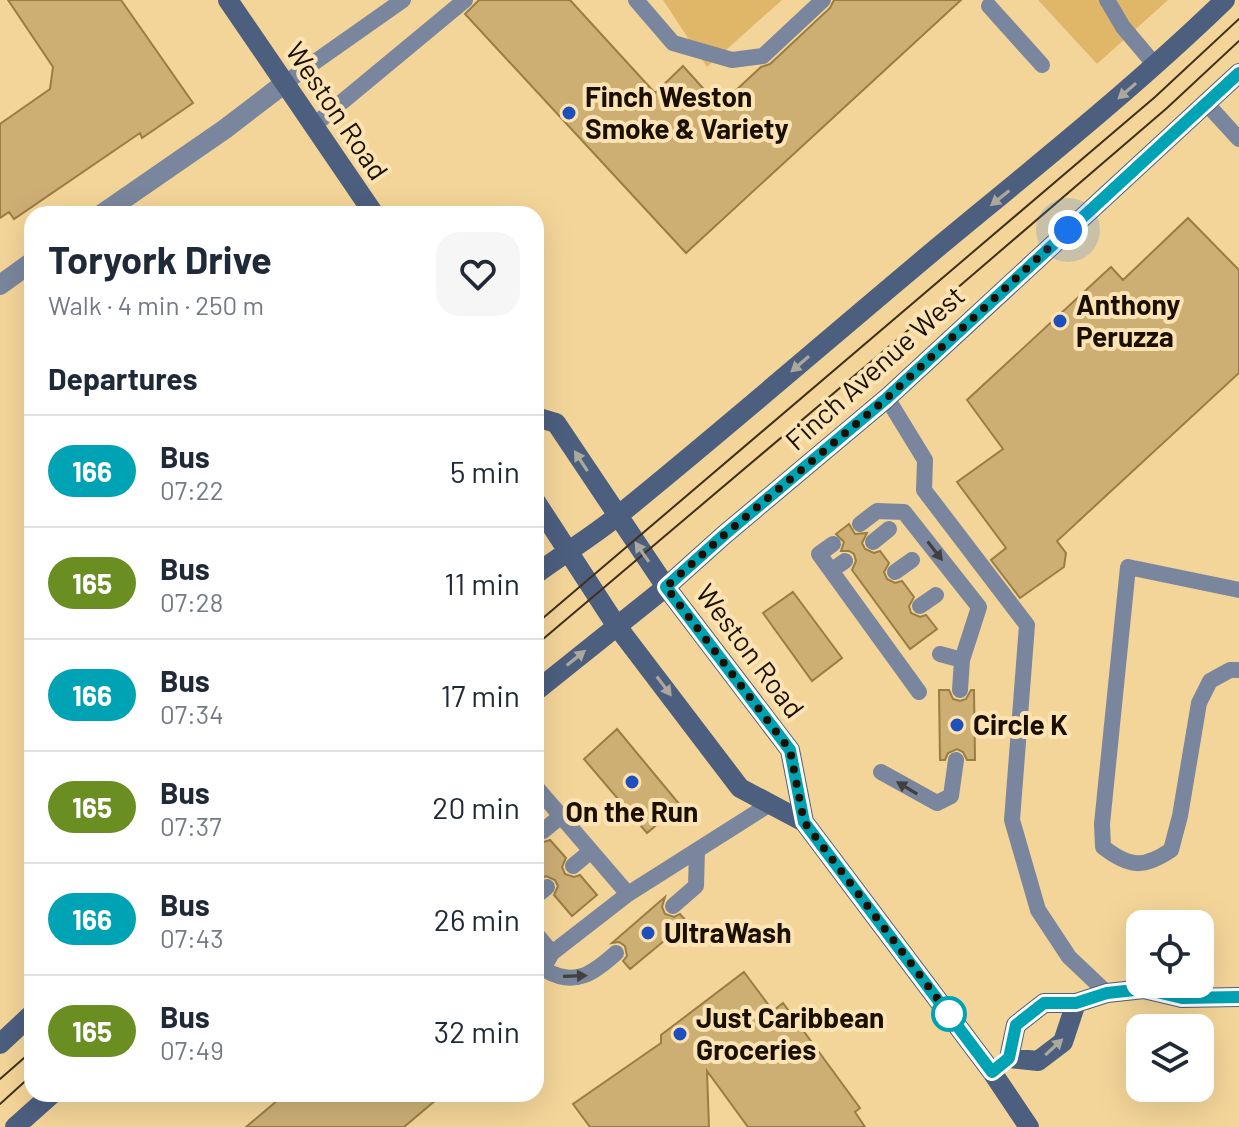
<!DOCTYPE html>
<html lang="en">
<head>
<meta charset="utf-8">
<style>
  :root { --surface:#fff; --page:#f6f6f7; --text:#1f2937; --muted:#747a83; --line:#e0e1e3 }
  body { margin:0; font-family:Barlow,sans-serif; background:var(--page); color:var(--text); height:100vh; display:flex; flex-direction:column; font-size:30px; white-space:nowrap }
  * { box-sizing:border-box; margin:0 }
  p { font-size:26px; color:var(--muted) }
  .icon { flex:none; width:44px; height:44px; fill:none; stroke:currentColor; stroke-width:2; stroke-linecap:round; stroke-linejoin:round }
  .map { position:relative; flex:1; overflow:hidden }
  .drawer { position:absolute; left:24px; top:206px; width:520px; height:896px; display:flex; flex-direction:column; background:var(--surface); border-radius:24px; box-shadow:0 8px 32px #0002 }
  .drawer>* { flex:none }
  .badge { padding:0 16px; border-radius:26px; font-size:28px; line-height:52px }
  .fabs { position:absolute; left:1126px; top:910px; display:grid; gap:16px }
  .fabs a { display:grid; place-items:center; width:88px; height:88px; border-radius:16px; background:var(--surface); box-shadow:0 8px 32px #0002; font-size:40px }
  .you { position:absolute; width:40px; height:40px; margin:-20px; border:6px solid #fff; border-radius:50%; background:#1a73e8; box-shadow:0 0 0 12px #1a73e833 }
  .map>.badge { position:absolute; translate:-50% -50%; box-shadow:0 0 0 4px #fff }
  h2 { padding:0 24px; font-size:30px; line-height:72px }
  .round { display:grid; place-items:center; flex:none; width:84px; height:84px; border-radius:24px; background:var(--page) }
  .summary { display:flex; align-items:center; justify-content:space-between; height:136px; padding:0 24px }
  h1 { font-size:38px; font-weight:700; line-height:60px }
  ul { padding:0; list-style:none }
  li { display:flex; align-items:center; gap:24px; height:112px; padding:0 24px; border-top:2px solid var(--line) }
  li div { flex:1 }
  li b { display:block; font-size:30px }
  li em { font-style:normal }
  li .badge { min-width:88px; font-weight:700; text-align:center }
  .map>svg:first-child { display:block }
  .green { fill:#e0b769 }
  .building { fill:#cdaf74; stroke:#9a7d43; stroke-width:2 }
  .lines { fill:none; stroke-linecap:round; stroke-linejoin:round }
  .lane { stroke:#7a869d; stroke-width:16 }
  .street { stroke:#7a869d; stroke-width:20 }
  .secondary { stroke:#4d5f7f; stroke-width:20 }
  .tram { stroke:#3f3019; stroke-width:2 }
  .oneway { fill:#ada89c }
  .oneway2 { fill:#413f3f }
  .line-casing { stroke:#fff; stroke-width:18 }
  .line { stroke:#00a3b4; stroke-width:12 }
  .walk { stroke:#1b1000; stroke-width:8; stroke-dasharray:0 14.4 }
  .poi-dot { fill:#1e4fbc; stroke:#fce3b3; stroke-width:3 }
  .stop-dot { fill:#fff; stroke:#00a3b4; stroke-width:4 }
  .labels { text-anchor:middle; stroke-width:8; stroke-linejoin:round; paint-order:stroke }
  .poi-label { font-size:28px; font-weight:bold; fill:#1b1000; stroke:#fce3b3; text-anchor:start }
  .street-label { font-size:28px; fill:#1b1000; stroke:#fce3b3 }
</style>
</head>
<body>
<div class="map">
<svg width="1239" height="1127" viewBox="0 0 1239 1127">
  <rect width="100%" height="100%" fill="#f4d599"/>
  <!-- green -->
  <path class="green" d="M663,0h119l-75,67z
    M1038,0h130l-71,64z"/>
  <!-- building -->
  <path class="building" d="M8,0h113l72,103 -51,35 -2,-5 -126,86 -5,-7 -9,6v-94l50,-35 3,-22z
    M479,0h91l85,93 28,-27 36,40 42,-39 9,-3 60,-56 4,-8h127l-275,253 -221,-239z
    M1188,218l51,52v103l-182,168 9,12 -2,14 -44,31 -29,-38 15,-12 -49,-66 46,-33 -36,-49 144,-133 12,13z
    M849,524l6,10 12,-1 -5,10 3,6 9,4 6,-2 9,12 -5,9 3,7 8,4 7,-2 12,16 -5,9 2,7 9,4 6,-2 11,14 -27,20 -58,-79 4,-9 -2,-7 -5,-3h-8l3,-9 -8,-8z
    M793,592l49,66 -30,23 -49,-68z
    M939,690h10l4,9 7,2 6,-2 5,-9h3l1,70h-8l-4,-8 -6,-3 -9,4 -3,7h-5z
    M617,729l63,76 -33,28 -63,-74z
    M536,839l8,3 6,-2 16,18 -4,9 3,7 9,3 6,-2 17,20 -25,21 -18,-21 4,-9 -3,-6 -9,-4 -6,3 -4,-4z
    M665,897l-3,10 3,7 9,3 6,-3 7,8 -57,47 -7,-8 4,-5 -2,-10 -6,-4 -7,1z
    M744,972l29,39 10,-8 77,105 -5,4 10,15h-117l-41,-56 2,56h-119l-17,-23 88,-61v-8z
    M285,1094h158l-39,33h-158z"/>
  <g class="lines">
    <!-- lane -->
    <path class="lane" d="M636,0l37,43 59,17 31,-4 60,-56
      M1107,0l16,27 32,38
      M989,6l53,59
      M285,83l118,-83
      M1206,103l33,36
      M313,126l152,-126
      M887,398l38,62 -1,30 103,135 -15,195 26,90 31,47 38,36
      M860,524l17,-13 27,1 75,95 -17,53 -2,30
      M873,542l16,-13
      M833,544l-14,10 100,138
      M832,570l13,-9
      M895,572l17,-12
      M1239,590l-111,-23 -26,257 1,23c26,20 40,22 68,3l9,-34 19,-113 11,-22 20,-11h9
      M920,606l16,-11
      M940,654l22,6
      M881,772l56,31 14,-7 5,-36
      M536,787l92,107 142,-90
      M543,831l18,-15
      M573,866l18,-15
      M536,896l11,-9
      M673,906l23,-20 1,-36
      M536,934l16,19
      M616,953c-21,19 -40,34 -69,18l-2,-6 7,-12 76,-59"/>
    <!-- street -->
    <path class="street" d="M102,214l123,-85 60,-46
      M0,285l32,-23"/>
    <!-- secondary -->
    <path class="secondary" d="M228,0l146,214
      M536,417l20,6 110,164 124,163 14,72
      M536,502l80,123 124,163 64,34 188,250 37,55
      M536,574c27,-20 57,-38 84,-60 105,-85 207,-174 311,-261 100,-83 201,-163 294,-253
      M536,691l130,-104 58,-52 163,-137 352,-325
      M0,1044l32,-30
      M1009,1058l7,-33 28,-22h32l31,-10 37,-4 38,9 57,-1
      M1009,1058l29,3 25,-19 13,-39
      M15,1127l37,-33"/>
    <!-- tram -->
    <path class="tram" d="M536,624l619,-527 84,-78
      M536,645l370,-313 261,-224 72,-67
      M0,1079l32,-28
      M0,1104l32,-29"/>
  </g>
  <!-- one-way arrows -->
  <defs><path id="oneway-solid" d="M-6-.8H1V-3.2L6.5 0L1 3.2V.8H-6Z" transform="scale(2)"/></defs>
  <g class="oneway">
    <use href="#oneway-solid" transform="translate(1127 91) rotate(139)"/>
    <use href="#oneway-solid" transform="translate(1000 198) rotate(141)"/>
    <use href="#oneway-solid" transform="translate(800 364) rotate(139)"/>
    <use href="#oneway-solid" transform="translate(581 461) rotate(-123)"/>
    <use href="#oneway-solid" transform="translate(642 552) rotate(-125)"/>
    <use href="#oneway-solid" transform="translate(576 658) rotate(-39)"/>
    <use href="#oneway-solid" transform="translate(664 686) rotate(53)"/>
    <use href="#oneway-solid" transform="translate(1054 1047) rotate(-43)"/>
  </g>
  <g class="oneway2">
    <use href="#oneway-solid" transform="translate(935 551) rotate(52)"/>
    <use href="#oneway-solid" transform="translate(907 788) rotate(-149)"/>
    <use href="#oneway-solid" transform="translate(575 976) rotate(-2)"/>
  </g>
  <g class="lines">
    <defs>
      <path id="line" d="M1239,73l-352,325 -163,137 -58,52 124,163 14,72 188,250 17,-14 7,-33 28,-22h32l31,-10 37,-4 38,9 57,-1"/>
    </defs>
    <!-- line casing -->
    <use href="#line" class="line-casing"/>
    <!-- line -->
    <use href="#line" class="line"/>
    <!-- walk -->
    <path class="walk" d="M949,1014l7,9 -152,-201 -14,-72 -124,-163 58,-52 163,-137 181,-168"/>
  </g>
  <!-- markers -->
  <g class="poi-dot">
    <circle cx="569" cy="113" r="8"/>
    <circle cx="1060" cy="321" r="8"/>
    <circle cx="957" cy="725" r="8"/>
    <circle cx="632" cy="782" r="8"/>
    <circle cx="648" cy="933" r="8"/>
    <circle cx="680" cy="1034" r="8"/>
  </g>
  <circle class="stop-dot" cx="949" cy="1014" r="16"/>
  <g class="labels">
    <!-- poi labels -->
    <g class="poi-label">
      <text x="585" y="107">Finch Weston<tspan x="585" dy="32">Smoke &amp; Variety</tspan></text>
      <text x="1076" y="315">Anthony<tspan x="1076" dy="32">Peruzza</tspan></text>
      <text x="973" y="735">Circle K</text>
      <text x="632" y="822" text-anchor="middle">On the Run</text>
      <text x="664" y="943">UltraWash</text>
      <text x="696" y="1028">Just Caribbean<tspan x="696" dy="32">Groceries</tspan></text>
    </g>
    <!-- street labels -->
    <g class="street-label">
      <text transform="translate(337 111) rotate(56)" y="10">Weston Road</text>
      <text transform="translate(875 368) rotate(-42)" y="10">Finch Avenue West</text>
      <text transform="translate(750 651) rotate(53)" y="10">Weston Road</text>
    </g>
  </g>
</svg>
<div class="fabs">
<a><svg class="icon" aria-label="locate" viewBox="0 0 24 24"><circle cx="12" cy="12" r="6"/><path d="M12 2v4M12 18v4M2 12h4M18 12h4"/></svg></a>
<a><svg class="icon" aria-label="layers" viewBox="0 0 24 24"><path d="M12 4l9 5-9 5-9-5zM3 14l9 5 9-5"/></svg></a>
</div>
<div class="you" style="left:1068px;top:230px"></div>
<section class="drawer">
<div class="summary"><div><h1>Toryork Drive</h1><p>Walk · 4 min · 250 m</p></div><a class="round"><svg class="icon" aria-label="heart" viewBox="0 0 24 24"><path d="M12 20l-8-8c-3-5 5-10 8-4 3-6 11-1 8 4z"/></svg></a></div>
<h2>Departures</h2>
<ul>
<li><span class="badge" style="background:#00a3b4;color:#fff">166</span><div><b>Bus</b><p>07:22</p></div><em>5 min</em></li>
<li><span class="badge" style="background:#6b8e23;color:#fff">165</span><div><b>Bus</b><p>07:28</p></div><em>11 min</em></li>
<li><span class="badge" style="background:#00a3b4;color:#fff">166</span><div><b>Bus</b><p>07:34</p></div><em>17 min</em></li>
<li><span class="badge" style="background:#6b8e23;color:#fff">165</span><div><b>Bus</b><p>07:37</p></div><em>20 min</em></li>
<li><span class="badge" style="background:#00a3b4;color:#fff">166</span><div><b>Bus</b><p>07:43</p></div><em>26 min</em></li>
<li><span class="badge" style="background:#6b8e23;color:#fff">165</span><div><b>Bus</b><p>07:49</p></div><em>32 min</em></li>
</ul>
</section>
</div>
</body>
</html>
